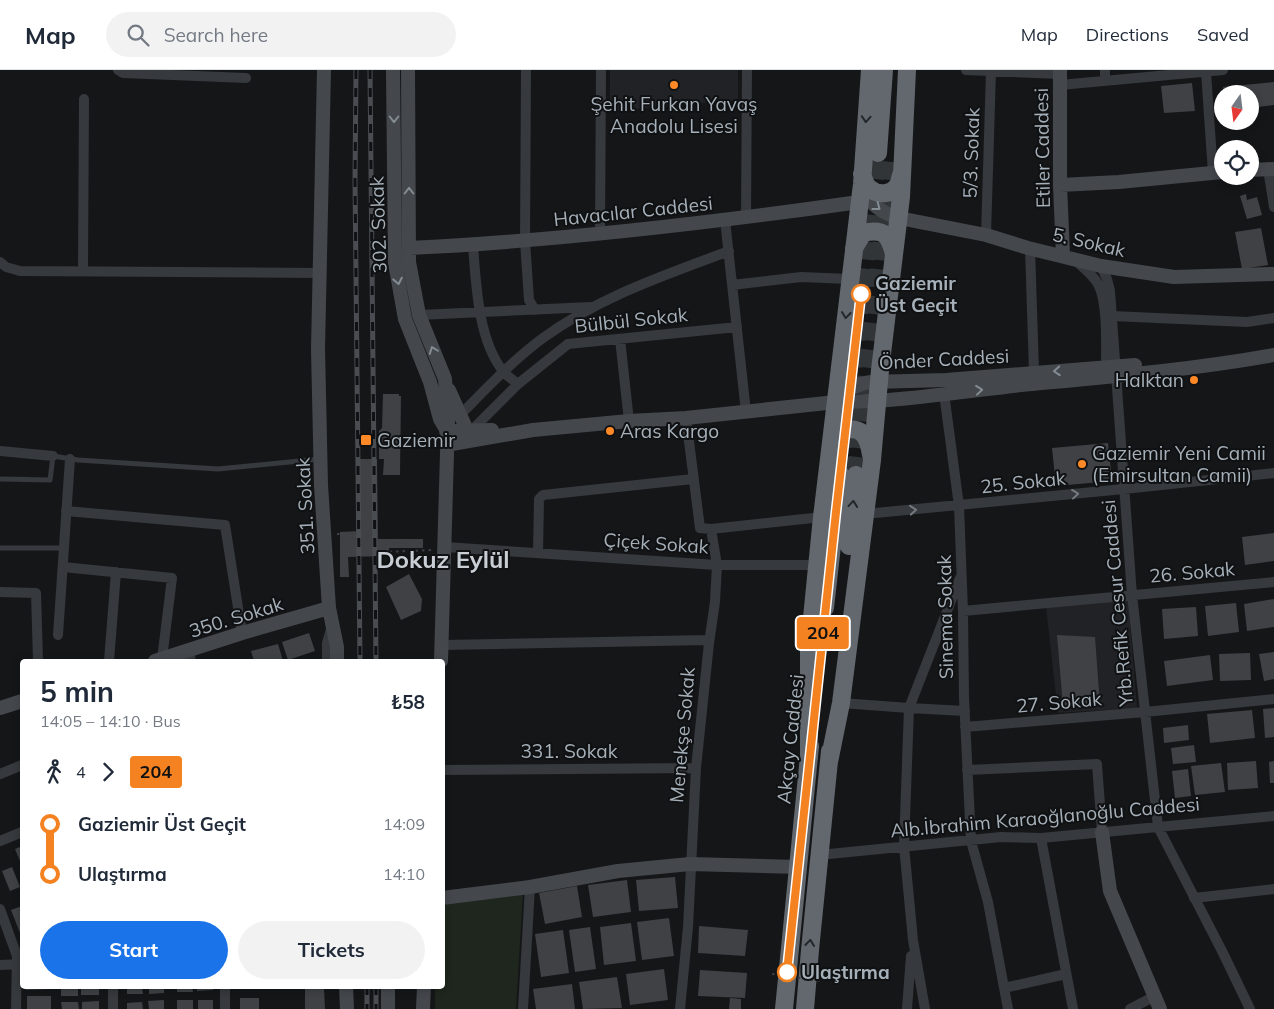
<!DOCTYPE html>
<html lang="en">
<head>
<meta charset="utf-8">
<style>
  :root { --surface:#fff; --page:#f2f2f3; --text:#1f2937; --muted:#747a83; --line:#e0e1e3; --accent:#1a73e8 }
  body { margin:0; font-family:Mulish,sans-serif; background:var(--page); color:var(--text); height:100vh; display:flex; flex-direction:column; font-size:19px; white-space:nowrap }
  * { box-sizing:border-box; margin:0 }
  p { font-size:16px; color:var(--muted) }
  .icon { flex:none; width:28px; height:28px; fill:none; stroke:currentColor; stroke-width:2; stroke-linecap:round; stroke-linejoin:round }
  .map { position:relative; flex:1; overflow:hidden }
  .sheet { position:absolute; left:20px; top:589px; width:425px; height:330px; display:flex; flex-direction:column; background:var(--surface); border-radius:5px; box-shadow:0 2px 8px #0003 }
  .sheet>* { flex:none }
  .badge { padding:0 10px; border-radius:4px; font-size:18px; line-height:32px }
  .needle { width:32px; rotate:194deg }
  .tools { position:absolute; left:1214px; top:15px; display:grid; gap:10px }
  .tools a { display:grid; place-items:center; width:45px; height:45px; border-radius:50%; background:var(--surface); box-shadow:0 2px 8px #0003; font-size:25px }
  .map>.badge { position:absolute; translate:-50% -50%; box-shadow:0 0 0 2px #fff }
  .legs { display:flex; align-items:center; gap:8px; height:55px; padding:0 20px; font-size:16px }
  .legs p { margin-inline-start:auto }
  .summary { display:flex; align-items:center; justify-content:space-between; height:85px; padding:0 20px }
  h1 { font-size:28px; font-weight:700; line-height:38px }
  .cta { display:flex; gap:10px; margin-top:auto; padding:10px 20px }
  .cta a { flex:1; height:58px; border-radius:30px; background:var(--accent); color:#fff; font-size:20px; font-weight:700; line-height:58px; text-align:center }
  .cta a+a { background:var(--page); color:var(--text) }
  ul { padding:0 20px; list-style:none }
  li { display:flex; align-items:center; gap:18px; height:50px; font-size:19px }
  li i { display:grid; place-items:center; width:8px; height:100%; margin:0 6px; background:currentColor }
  li i::after { content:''; width:12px; height:12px; margin:-6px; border:4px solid; border-radius:50%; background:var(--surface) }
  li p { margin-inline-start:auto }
  li:first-child i { background:linear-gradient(#0000 50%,currentColor 0) }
  li:last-child i { background:linear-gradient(currentColor 50%,#0000 0) }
  header { display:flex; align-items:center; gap:30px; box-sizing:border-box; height:70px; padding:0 25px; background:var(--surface); border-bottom:1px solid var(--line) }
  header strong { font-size:24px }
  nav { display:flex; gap:28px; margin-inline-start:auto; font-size:18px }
  .search { width:350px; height:45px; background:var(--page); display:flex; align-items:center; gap:12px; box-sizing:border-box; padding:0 18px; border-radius:28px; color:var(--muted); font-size:19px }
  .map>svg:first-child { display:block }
  .built { fill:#212225 }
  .green { fill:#1e261d }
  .building { fill:#3f4145 }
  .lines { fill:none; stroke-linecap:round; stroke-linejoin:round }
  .highway-tunnel { stroke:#323538; stroke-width:18; stroke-dasharray:18 9; stroke-linecap:butt }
  .path { stroke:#3c4044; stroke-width:2; stroke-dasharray:2.5 4; stroke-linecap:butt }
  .lane { stroke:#36393d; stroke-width:5 }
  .street { stroke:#36393d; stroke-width:10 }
  .secondary { stroke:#44484d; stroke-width:14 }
  .highway { stroke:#62686e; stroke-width:18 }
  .rail-casing { stroke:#494d52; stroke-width:5 }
  .rail { stroke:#101113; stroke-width:3; stroke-dasharray:9; stroke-linecap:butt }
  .path-bridge { stroke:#3c4044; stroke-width:2; stroke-dasharray:2.5 4; stroke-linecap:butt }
  .oneway { stroke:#848c93 }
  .oneway2 { stroke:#24272a }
  .oneway3 { stroke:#747a81 }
  .line-1-casing { stroke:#fff; stroke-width:11 }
  .line-1 { stroke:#f58220; stroke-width:8 }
  .poi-dot { fill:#ff8926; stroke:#101113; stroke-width:2 }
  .stop-1-dot { fill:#fff; stroke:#f58220; stroke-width:2.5 }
  .labels { text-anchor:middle; stroke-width:4; stroke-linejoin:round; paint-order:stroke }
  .poi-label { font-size:19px; fill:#a6b0b9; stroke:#101113; text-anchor:start }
  .street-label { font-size:19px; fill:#a6b0b9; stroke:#101113 }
  .stop-label { font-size:19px; font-weight:bold; fill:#a6b0b9; stroke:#101113; text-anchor:start }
  .district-label { font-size:24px; font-weight:bold; fill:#c8ced4; stroke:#101113 }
</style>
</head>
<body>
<header>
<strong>Map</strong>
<div class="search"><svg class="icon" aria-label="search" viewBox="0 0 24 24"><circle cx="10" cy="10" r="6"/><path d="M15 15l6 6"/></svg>Search here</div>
<nav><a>Map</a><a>Directions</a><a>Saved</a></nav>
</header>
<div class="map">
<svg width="1274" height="939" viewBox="0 0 1274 939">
  <rect width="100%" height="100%" fill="#151618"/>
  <!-- built -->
  <path class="built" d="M610,0h128v30l-128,11z
    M1128,529l9,109 -79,5 -12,-106z"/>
  <!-- green -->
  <path class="green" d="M523,823l-7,116h-81v-23h7l1,-82z"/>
  <!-- building -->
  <path class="building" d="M1274,12v23l-24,3v-14h-26l-1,-7z
    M1192,13l3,28 -31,2 -3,-27z
    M1246,124l1,6 10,-3 5,18 -15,4 -7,-23z
    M1261,158l7,37 -26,4 -7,-37z
    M383,324h16v2h2l-1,79h-17l1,-16h-5v-28l3,-3z
    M1108,373l4,38 -56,5 -4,-38z
    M360,389h17l1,80h45v9h-34v8l-41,1 1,20h-9v-45l20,-1z
    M1274,463v28l-29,4 -3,-28z
    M409,504l13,25 -1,12 -20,9 -15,-33z
    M1274,529v28l-27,4 -3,-27z
    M1236,533l3,29 -31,4 -3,-30z
    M1196,537l2,29 -34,3 -2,-30z
    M309,563l6,18 -27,9 -6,-18z
    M1057,565l38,2 5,68 -37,1z
    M278,574l5,17h-29l-3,-10z
    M1274,582v27l-10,2 -5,-27z
    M1250,583l1,27 -31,1 -1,-27z
    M1210,585l3,25 -46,6 -3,-25z
    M1274,638v29l-9,1 -2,-29z
    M1252,640l3,28 -45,5 -3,-29z
    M1188,655l1,15 -25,3 -1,-15z
    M1194,675l2,17 -23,2 -2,-16z
    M1256,691l2,27 -30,2 -1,-27z
    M1274,691v22h-4l-1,-21z
    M1221,693l4,29 -30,3 -4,-29z
    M1188,699l3,27 -16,2 -3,-27z
    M22,776v20l-7,-17z
    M12,797l8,20 -10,4 -8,-20z
    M675,807l3,31 -39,3 -3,-31z
    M627,810l4,32 -38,5 -5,-32z
    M577,816l5,31 -37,7 -6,-31z
    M22,836v26l-2,1 -9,-23z
    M669,848l5,38 -32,4 -5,-38z
    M631,853l5,38 -32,4 -4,-38z
    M699,856l49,4 -3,26 -47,-3z
    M590,857l6,42 -21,3 -6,-42z
    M563,860l6,43 -28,4 -6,-43z
    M664,899l4,31 -38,5 -4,-31z
    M700,900l47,3 -2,25 -47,-2z
    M617,907l5,31 -39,1 -4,-27z
    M572,914l3,25h-39l-3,-20z
    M26,916h24v3l-24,1z
    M61,916h17v10h-17z
    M81,916h18v9h-18z
    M127,916h15l1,8h-16z
    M149,916h15v7l-15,1z
    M177,916h15l1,6h-16z
    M197,916h16v4l-16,1z
    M324,918l1,21h-20v-20z
    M27,926h24v13h-24z
    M240,928h19v11h-19z
    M730,928l11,1v10h-12z
    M164,930v9h-15l-1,-8z
    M177,930h16v9h-16z
    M198,930h15v9h-15z
    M99,931v8h-17v-7z
    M61,932h17l1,7h-17z
    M142,932l1,7h-16v-6z"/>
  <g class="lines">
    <!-- highway-tunnel -->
    <path class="highway-tunnel" d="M840,404l38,-321
      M856,405l36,-319"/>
    <!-- path -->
    <path class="path" d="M366,389v18
      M365,421v21
      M337,464h3l4,9
      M392,473h31
      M383,482l50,-2
      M344,507v-26"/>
    <!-- lane -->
    <path class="lane" d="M0,409l50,1 3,-24 25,4 140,9 102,-10
      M0,478h64"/>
    <!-- street -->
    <path class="street" d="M118,0l5,3 123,5
      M526,0l-1,171 4,59 6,10
      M966,0l94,4
      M1105,0v10
      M1206,2l7,101
      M1060,15l163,-15
      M1268,99l6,38
      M746,148l1,-148
      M725,150l21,192
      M600,164l1,-164
      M986,165l5,-164
      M473,175c3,39 5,95 30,126 4,5 10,9 15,13
      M1030,178l4,124
      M1076,191c8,7 17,14 22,23 10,18 8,62 8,83l6,5
      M0,192l6,5 14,4 300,2
      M1101,196l6,13 3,12 22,304 26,232 64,124 28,58
      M83,201l1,-172
      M732,215l69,-8 49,2
      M419,245l172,-8
      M1112,246l135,6 27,-4
      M620,269l9,82
      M944,323l15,113 4,105 1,87 7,143 17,61 20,107
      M460,345c27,-27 53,-55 83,-77 56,-41 122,-63 186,-87
      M686,348l14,110 11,1
      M472,360l46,-46 50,-40 169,-17
      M0,381l53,5
      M66,441l159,14 17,108
      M865,444l259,-25 150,-16
      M445,477l272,18 -6,-36 111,-12
      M538,483l1,-54 4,-4 150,-16
      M63,497l109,11 -10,81
      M960,508l-51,130 56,3
      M0,522l36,1 2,68
      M963,541l311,-29
      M58,565l12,-176
      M442,575l267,-5
      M189,581l2,10
      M109,591l7,-89
      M327,591v-18l5,-17
      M841,633l68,5 -5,138 9,94 12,69
      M965,657l180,-15 129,-13
      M442,700l254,-2
      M967,700l130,-6 5,68
      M0,704l22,-9
      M1041,768l32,171
      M0,771l22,-9
      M819,785l182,-18 40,1 233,-22
      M1194,828l80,-9
      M0,839l17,47 -1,53
      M0,895l22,-1
      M113,916v23
      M225,916v23
      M1004,918l62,-14
      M523,939l7,-122
      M680,939l8,-82 8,-159 13,-125 6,-41 2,-37h100
      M907,939l4,-53
      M1130,939l25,-13"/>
    <!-- secondary -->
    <path class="secondary" d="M324,0l-6,279 3,136 8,123 8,39v14
      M393,0l2,193 10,56 25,63 10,37 4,7
      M408,0l1,192 10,53 26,64 3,40 -7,242
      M1060,0v115l3,70
      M1250,100l24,-1
      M1060,115l59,-3 103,-10
      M861,119c10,15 20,24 38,29l87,17 42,13 73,18 73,11 100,-3
      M409,178c151,-7 301,-25 450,-46
      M449,320l18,40
      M836,332c10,-12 20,-18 35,-20l75,-2 189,-15
      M446,361l46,-1
      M446,375l87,-15 96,-9 57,-3 150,-16c61,0 124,-10 185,-17 85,-8 169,-15 253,-30
      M155,591l87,-28 87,-25
      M0,638l22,-7
      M1102,762l8,59 50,118
      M442,828l88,-11 88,-16 72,-7 108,3
      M346,916l1,23
      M388,939v-23
      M423,939l1,-23"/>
    <!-- highway -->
    <path class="highway" d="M878,83l6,-83
      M862,104c2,5 3,11 7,14 9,8 23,7 29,-3 2,-4 2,-9 4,-12
      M854,178l9,-15c21,-5 26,2 31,21
      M832,377l7,-15c22,-8 29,3 32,23
      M849,476l7,-71
      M825,538l15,-134
      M809,688v-110l13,-131 40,-333 8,-114
      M829,692l12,-59 31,-243 8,-90 21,-173 6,-127
      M784,939l26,-263
      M805,939l5,-59 20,-199"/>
    <defs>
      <path id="rail" d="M356,0l-1,110 5,481
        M370,0l6,591
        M367,916v23
        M376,916v23"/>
    </defs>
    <!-- rail casing -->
    <use href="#rail" class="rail-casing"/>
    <!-- rail -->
    <use href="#rail" class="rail"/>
    <!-- path-bridge -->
    <path class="path-bridge" d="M772,904l50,7"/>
  </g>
  <!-- one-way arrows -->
  <defs><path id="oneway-chevron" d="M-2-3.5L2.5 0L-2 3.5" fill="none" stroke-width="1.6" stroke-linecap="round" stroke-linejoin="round" transform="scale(1.25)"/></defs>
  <g class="oneway">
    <use href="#oneway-chevron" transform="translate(394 49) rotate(90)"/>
    <use href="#oneway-chevron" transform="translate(409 121) rotate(-90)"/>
    <use href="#oneway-chevron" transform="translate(877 137) rotate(37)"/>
    <use href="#oneway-chevron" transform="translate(398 211) rotate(79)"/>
    <use href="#oneway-chevron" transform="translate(433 280) rotate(-111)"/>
    <use href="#oneway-chevron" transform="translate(1057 301) rotate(176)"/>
    <use href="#oneway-chevron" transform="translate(979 320) rotate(-6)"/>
  </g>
  <g class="oneway2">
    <use href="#oneway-chevron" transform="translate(866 49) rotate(94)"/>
    <use href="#oneway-chevron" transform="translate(846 245) rotate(97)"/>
    <use href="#oneway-chevron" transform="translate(853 434) rotate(-85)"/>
    <use href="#oneway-chevron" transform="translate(810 873) rotate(-84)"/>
  </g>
  <g class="oneway3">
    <use href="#oneway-chevron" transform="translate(1075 424) rotate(-6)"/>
    <use href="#oneway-chevron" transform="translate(913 440) rotate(-5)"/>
  </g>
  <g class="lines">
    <defs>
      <path id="line-1" d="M787,902l49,-460 25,-218"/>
    </defs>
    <!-- line-1 casing -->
    <use href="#line-1" class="line-1-casing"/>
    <!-- line-1 -->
    <use href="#line-1" class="line-1"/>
  </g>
  <!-- markers -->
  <g class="poi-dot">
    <circle cx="674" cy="15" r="5"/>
    <circle cx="1194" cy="310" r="5"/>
    <circle cx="610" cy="361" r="5"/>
    <rect x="360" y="364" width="12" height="12" rx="2.5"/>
    <circle cx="1082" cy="394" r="5"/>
  </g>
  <g class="stop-1-dot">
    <circle cx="861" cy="224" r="9"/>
    <circle cx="787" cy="902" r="9"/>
  </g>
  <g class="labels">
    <!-- poi labels -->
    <g class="poi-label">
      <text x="674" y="41" text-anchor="middle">Şehit Furkan Yavaş<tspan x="674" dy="22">Anadolu Lisesi</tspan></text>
      <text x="1184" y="317" text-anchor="end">Halktan</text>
      <text x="620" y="368">Aras Kargo</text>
      <text x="377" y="377">Gaziemir</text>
      <text x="1092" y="390">Gaziemir Yeni Camii<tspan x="1092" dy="22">(Emirsultan Camii)</tspan></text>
    </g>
    <!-- street labels -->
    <g class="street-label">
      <text transform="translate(1042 78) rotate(-91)" y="7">Etiler Caddesi</text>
      <text transform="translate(971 83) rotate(-88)" y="7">5/3. Sokak</text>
      <text transform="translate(633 141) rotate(-6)" y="7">Havacılar Caddesi</text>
      <text transform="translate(378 155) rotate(-92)" y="7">302. Sokak</text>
      <text transform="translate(1089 172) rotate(13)" y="7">5. Sokak</text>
      <text transform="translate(631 250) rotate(-6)" y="7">Bülbül Sokak</text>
      <text transform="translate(944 289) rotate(-3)" y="7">Önder Caddesi</text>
      <text transform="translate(1023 412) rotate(-6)" y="7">25. Sokak</text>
      <text transform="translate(305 436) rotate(-93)" y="7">351. Sokak</text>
      <text transform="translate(656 473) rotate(4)" y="7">Çiçek Sokak</text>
      <text transform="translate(1192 502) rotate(-5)" y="7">26. Sokak</text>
      <text transform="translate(1117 533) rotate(-95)" y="7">Yrb.Refik Cesur Caddesi</text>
      <text transform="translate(236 547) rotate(-17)" y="7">350. Sokak</text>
      <text transform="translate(945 547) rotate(-91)" y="7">Sinema Sokak</text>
      <text transform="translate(1059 632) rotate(-5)" y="7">27. Sokak</text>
      <text transform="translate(682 665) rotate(-85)" y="7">Menekşe Sokak</text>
      <text transform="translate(790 669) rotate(-84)" y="7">Akçay Caddesi</text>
      <text x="569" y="688">331. Sokak</text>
      <text transform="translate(1045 747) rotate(-5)" y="7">Alb.İbrahim Karaoğlanoğlu Caddesi</text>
    </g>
    <!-- stop labels -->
    <g class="stop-label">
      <text x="875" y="220">Gaziemir<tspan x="875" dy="22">Üst Geçit</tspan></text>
      <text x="801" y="909">Ulaştırma</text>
    </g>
    <!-- district labels -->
    <g class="district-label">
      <text x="443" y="498">Dokuz Eylül</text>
    </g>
  </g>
</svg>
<div class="tools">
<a><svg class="needle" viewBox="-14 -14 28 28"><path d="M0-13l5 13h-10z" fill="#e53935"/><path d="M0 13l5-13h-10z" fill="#747a83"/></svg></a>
<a><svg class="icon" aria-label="locate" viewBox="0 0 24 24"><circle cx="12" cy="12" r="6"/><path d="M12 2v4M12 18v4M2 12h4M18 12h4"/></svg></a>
</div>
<b class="badge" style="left:823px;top:563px;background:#f58220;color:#111">204</b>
<section class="sheet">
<div class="summary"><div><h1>5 min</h1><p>14:05 – 14:10 · Bus</p></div><b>₺58</b></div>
<div class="legs"><svg class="icon" aria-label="walk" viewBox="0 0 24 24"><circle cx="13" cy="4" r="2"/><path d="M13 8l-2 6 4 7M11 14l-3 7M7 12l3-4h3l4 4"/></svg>4<svg class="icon" aria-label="forward" viewBox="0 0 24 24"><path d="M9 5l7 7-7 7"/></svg><b class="badge" style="background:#f58220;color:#111">204</b></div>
<ul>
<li><i style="color:#f58220"></i><b>Gaziemir Üst Geçit</b><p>14:09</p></li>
<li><i style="color:#f58220"></i><b>Ulaştırma</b><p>14:10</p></li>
</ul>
<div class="cta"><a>Start</a><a>Tickets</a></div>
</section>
</div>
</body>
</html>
